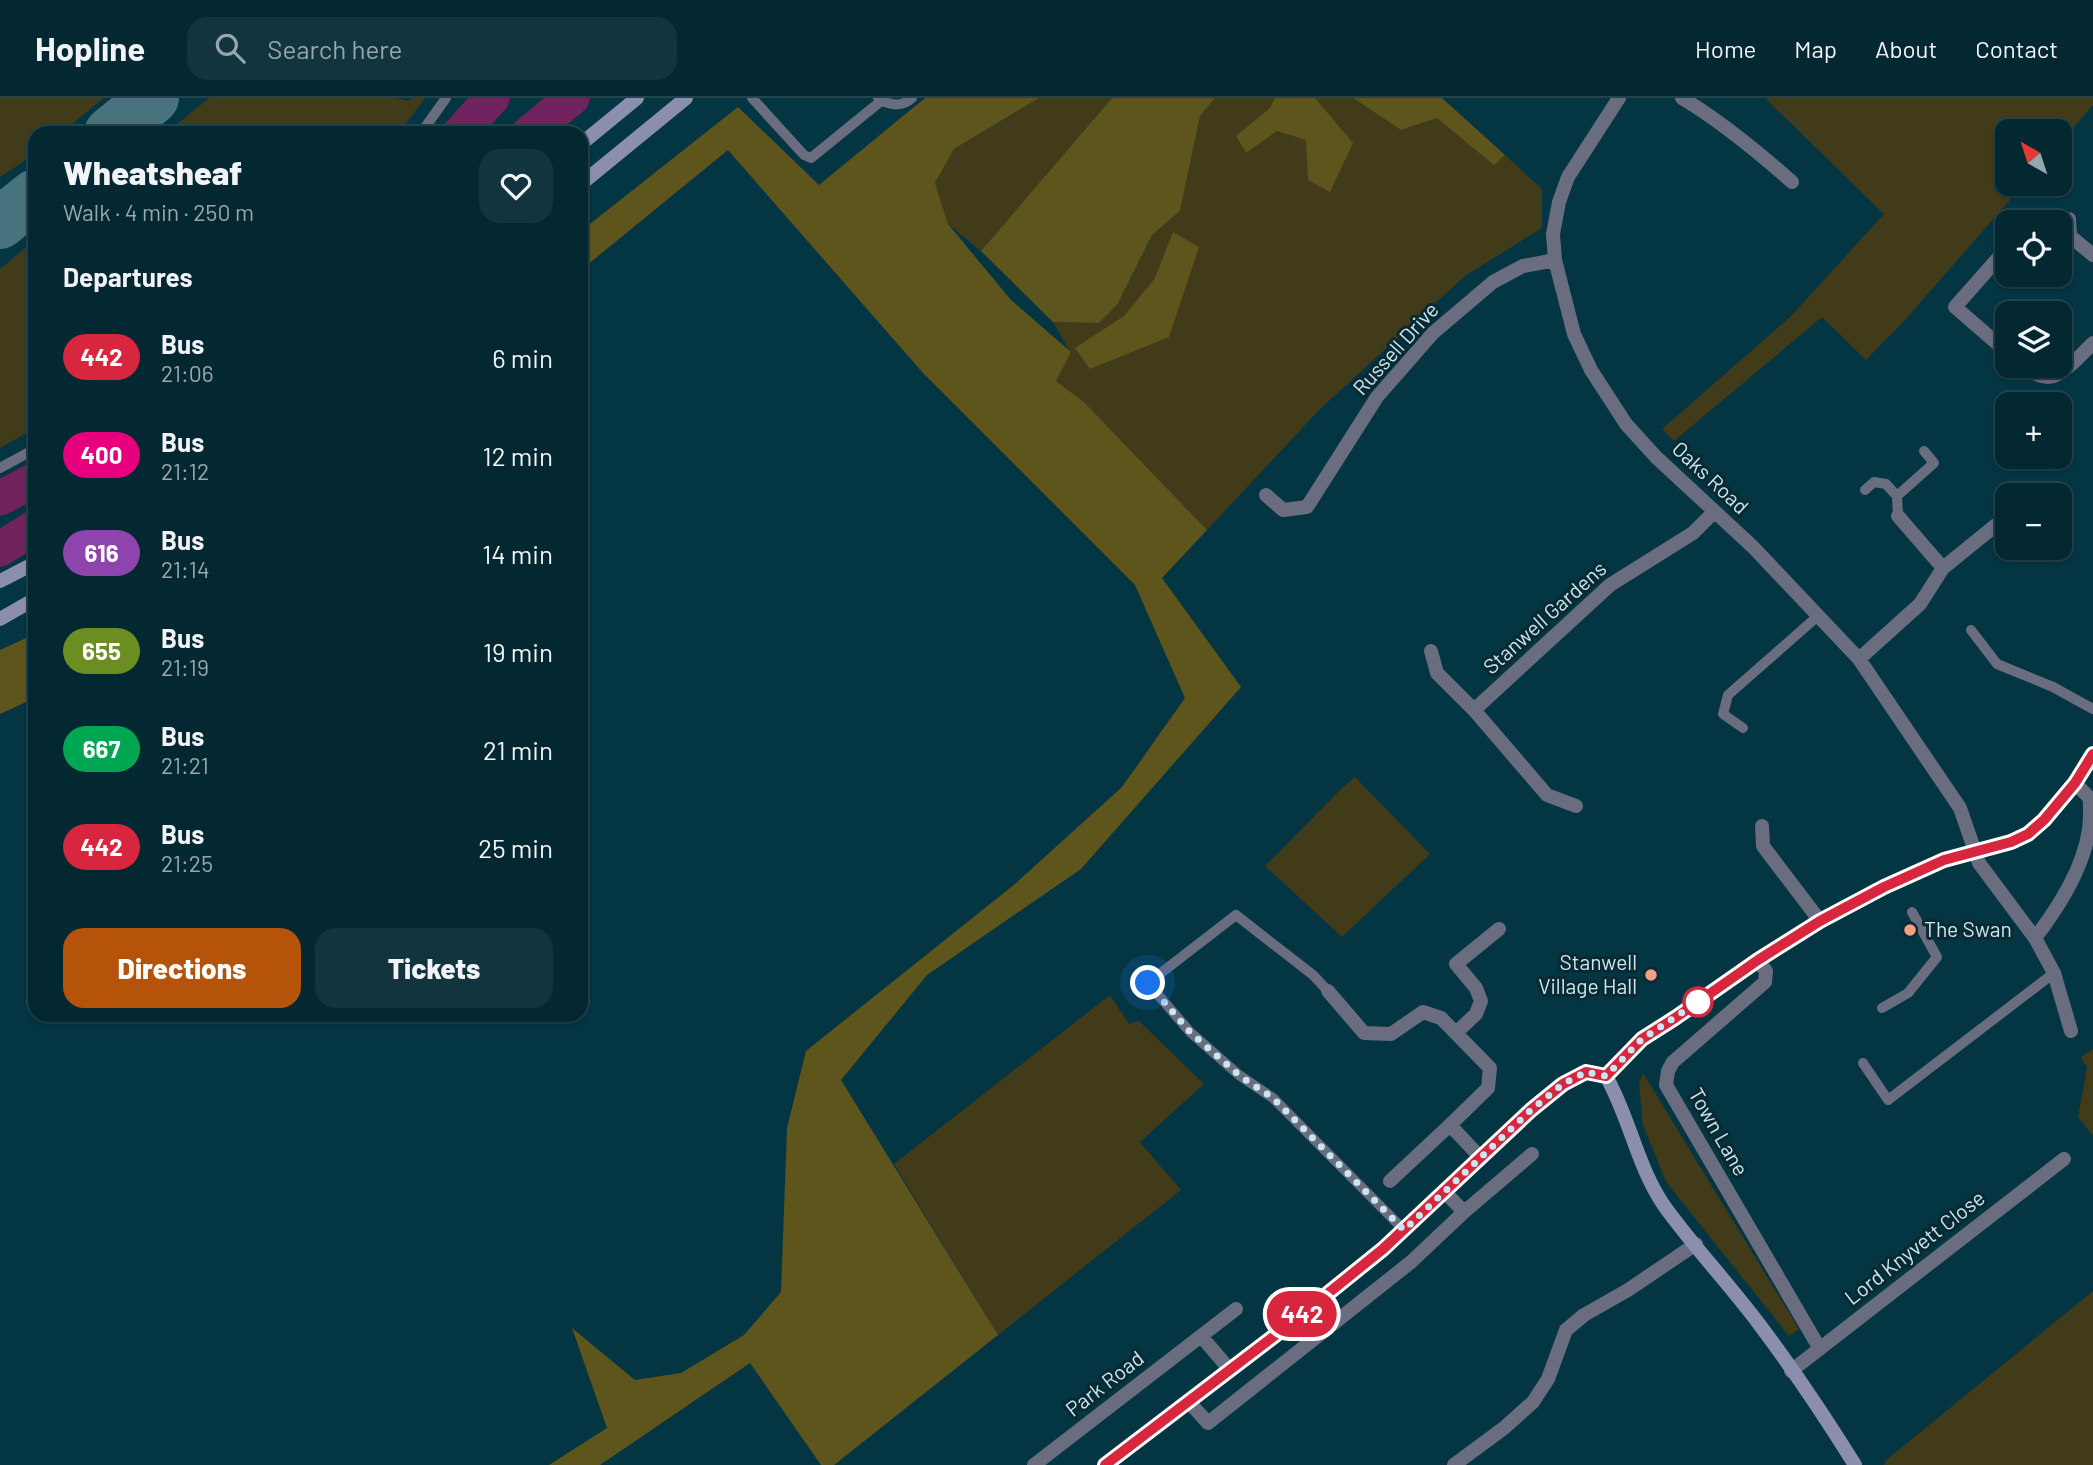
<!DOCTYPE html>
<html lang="en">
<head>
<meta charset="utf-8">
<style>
  :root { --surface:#032832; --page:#11343e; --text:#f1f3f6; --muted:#97a6ac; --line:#24444d; --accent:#b45309 }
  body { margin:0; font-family:Barlow,sans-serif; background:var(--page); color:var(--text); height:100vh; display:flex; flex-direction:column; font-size:26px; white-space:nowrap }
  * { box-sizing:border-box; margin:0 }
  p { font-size:23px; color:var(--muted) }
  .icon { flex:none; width:38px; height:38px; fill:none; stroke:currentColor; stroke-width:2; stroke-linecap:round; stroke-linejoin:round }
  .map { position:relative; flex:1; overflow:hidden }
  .panel { position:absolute; left:28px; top:28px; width:560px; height:896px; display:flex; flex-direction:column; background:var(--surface); border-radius:21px; box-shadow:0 2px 5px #0004,0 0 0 2px var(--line) }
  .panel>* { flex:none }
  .badge { padding:0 14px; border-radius:23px; font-size:24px; line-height:46px }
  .needle { width:46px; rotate:321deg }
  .tools { position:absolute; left:1995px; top:21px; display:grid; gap:14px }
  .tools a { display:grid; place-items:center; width:77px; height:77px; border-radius:14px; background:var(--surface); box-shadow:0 2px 5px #0004,0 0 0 2px var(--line); font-size:35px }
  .you { position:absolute; width:35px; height:35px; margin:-18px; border:5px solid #fff; border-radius:50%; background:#1a73e8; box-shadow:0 0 0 10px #1a73e833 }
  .map>.badge { position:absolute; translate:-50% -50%; box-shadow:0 0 0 4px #fff }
  h2 { padding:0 35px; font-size:26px; line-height:63px }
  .round { display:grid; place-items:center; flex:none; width:74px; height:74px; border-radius:21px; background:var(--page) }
  .summary { display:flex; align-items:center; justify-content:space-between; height:119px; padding:0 35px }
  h1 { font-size:33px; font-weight:800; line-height:52px }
  .primary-button { display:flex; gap:14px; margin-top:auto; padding:14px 35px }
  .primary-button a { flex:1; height:80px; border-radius:21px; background:var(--accent); color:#fff; font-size:28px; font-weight:800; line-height:80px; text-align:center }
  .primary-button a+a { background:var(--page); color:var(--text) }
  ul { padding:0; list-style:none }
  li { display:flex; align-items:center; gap:21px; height:98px; padding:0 35px }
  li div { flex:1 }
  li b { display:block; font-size:26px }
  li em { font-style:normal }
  li .badge { min-width:77px; font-weight:700; text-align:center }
  header { display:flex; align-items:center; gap:42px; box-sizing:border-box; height:98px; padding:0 35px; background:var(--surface); border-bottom:2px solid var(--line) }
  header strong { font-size:33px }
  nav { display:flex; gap:38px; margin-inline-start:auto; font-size:24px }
  .search { width:490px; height:63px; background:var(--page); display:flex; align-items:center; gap:18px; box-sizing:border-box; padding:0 24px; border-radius:21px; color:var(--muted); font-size:26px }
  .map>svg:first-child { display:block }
  .green { fill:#413b1a }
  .forest { fill:#5e551c }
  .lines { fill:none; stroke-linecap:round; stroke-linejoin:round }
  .river { stroke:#70235c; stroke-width:35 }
  .taxiway { stroke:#48727e; stroke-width:52 }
  .lane { stroke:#6a6c7f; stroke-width:10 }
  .street { stroke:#6a6c7f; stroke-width:14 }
  .secondary { stroke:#8b8ead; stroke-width:14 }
  .line-casing { stroke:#fff; stroke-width:16 }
  .line { stroke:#d7263d; stroke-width:10 }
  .walk { stroke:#cae7f1; stroke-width:7; stroke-dasharray:0 12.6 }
  .poi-dot { fill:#f39f82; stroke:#0a2a33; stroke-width:2.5 }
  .stop-dot { fill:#fff; stroke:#d7263d; stroke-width:3.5 }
  .labels { text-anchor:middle; stroke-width:6; stroke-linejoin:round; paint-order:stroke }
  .street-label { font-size:21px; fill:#cae7f1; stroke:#0a2a33 }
  .poi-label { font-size:21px; fill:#cae7f1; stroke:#0a2a33; text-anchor:start }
</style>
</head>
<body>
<header>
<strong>Hopline</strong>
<div class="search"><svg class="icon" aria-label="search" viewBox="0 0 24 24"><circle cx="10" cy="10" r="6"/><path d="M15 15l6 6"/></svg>Search here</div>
<nav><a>Home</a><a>Map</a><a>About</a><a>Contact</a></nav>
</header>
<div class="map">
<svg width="2093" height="1367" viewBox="0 0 2093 1367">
  <rect width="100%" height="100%" fill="#043542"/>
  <!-- green -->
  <path class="green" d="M0,0h104l-43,35h-26v21l-35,23z
    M209,0h187l12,3 3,-3h14l-26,35h-233z
    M1039,0h73l-131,153 -33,-27 -13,-41 19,-34z
    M1215,0h138l48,32 36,-12 57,46 11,-9 37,34v39l-77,48 -144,132 -114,122 -123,-128 -28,-21 14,-29 -17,-30 46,1 18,-18 35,-70 28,-24 20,-95z
    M1768,0h325v7l-33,38v-12h-53v53h17l-120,137 -38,39 -44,-43 -148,124 -12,-12 129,-113 93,-102 -118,-115z
    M35,142v188l-35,20v-179z
    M1355,679l75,77 -88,83 -77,-71 78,-79z
    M1110,897l19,29 10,-3 65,63 -64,58 41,48 -183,145 -104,-171z
    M2093,951v87l-15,-19 9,-49 -6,-11z
    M1643,975l156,256 -10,7 -123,-154 -23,-57 -4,-41z
    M2093,1193v174h-209l1,-4z"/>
  <!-- forest -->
  <path class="forest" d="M925,0h114l-85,51 -19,34 13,41 63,76 60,52 -15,29 28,21 123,128 -45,48 79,109 -160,182 -154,106 -86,105 157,255 -164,130h-13l-71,-102 -150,102h-51l58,-37 -35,-100 63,52 46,-7 63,-38 37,-43 6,-164 19,-77 209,-167 107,-97 63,-89 -50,-113 -212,-212 -195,-223 -147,120v-39l157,-124 81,78z
    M1112,0h103l-15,18 -20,95 -28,24 -35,70 -18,18 -46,-1 -72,-71z
    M1275,0h40l38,45 -23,49 -22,-12 -2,-40 -29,-9 -31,22 -10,-17 34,-28z
    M1353,0h89l63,57 -11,10 -57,-47 -36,12z
    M1173,134l26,15 -30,90 -79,32 -15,-21 49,-32 31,-38z
    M35,536v64l-35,16v-64z"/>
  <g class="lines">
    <!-- river -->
    <path class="river" d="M460,35l32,-35
      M529,35l43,-35
      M0,400l35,-18
      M0,451l35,-22"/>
    <!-- taxiway -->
    <path class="taxiway" d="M110,35l43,-35
      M0,125l35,-28"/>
    <!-- lane -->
    <path class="lane" d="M752,0l52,57 7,3 70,-57 -3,-3
      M881,3c12,4 21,6 31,-3
      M421,35l25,-35
      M0,370l35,-19
      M1865,392l9,-8 12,2 11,12
      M1898,418l-1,-20 37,-33 -10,-12
      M1971,532l26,34 56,23 40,22
      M1743,630l-20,-14 5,-19 91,-80
      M1328,893l-15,-16 -77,-60 -88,68 42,49 49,43 34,23 131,132
      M1882,910l26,-15 29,-36 -25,-45
      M1863,965l25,37 166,-127"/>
    <!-- street -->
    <path class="street" d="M1619,0l-51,79 -9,25 -6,32 2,26 19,74 17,36 35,54 30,33 97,90 106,112 101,149 19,55 56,75 19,35 17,58
      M1682,0c40,24 75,53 110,84
      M2069,121l1,17 23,19
      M2007,150l-52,59 52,45
      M2023,268c9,6 20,14 31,10 11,-3 31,-25 39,-33
      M1266,397l17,15 24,-3 70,-110 56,-64 60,-51 30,-16 32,-6
      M1898,418l45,52
      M1431,553l6,22 37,37 73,85 29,11
      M1859,561l61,-55 23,-36 53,-43
      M1474,612l136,-125 83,-52 21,-21
      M1762,728l1,20 57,75
      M2035,840c27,-35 57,-82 55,-128 0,-1 0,-9 0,-11 -3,-5 -11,-11 -15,-16
      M1757,862l9,11 -1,11 -92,80 -5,9 -2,14 154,264
      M1328,893l36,42 27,1 32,-22 18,6 49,50 -2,20 -38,37
      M1456,935l20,-19 5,-13 -5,-13 -20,-24 43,-35
      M1606,978l36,-37 33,-21 82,-58 63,-39 64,-34 60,-27 67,-18 16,-8 17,-14 31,-37 18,-29
      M1390,1083l60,-56 30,32
      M1464,1114l68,-58
      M1201,1238l29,34
      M1791,1273l273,-212
      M1188,1303l20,22 203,-161 53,-50 -20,-21
      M1034,1367l202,-156
      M1454,1367l50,-37 29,-26 15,-23 18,-49 18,-15 44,-25 68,-46"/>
    <!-- secondary -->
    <path class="secondary" d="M581,46l56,-46
      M581,86l105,-86
      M0,483l35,-18
      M0,521l35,-20
      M1105,1367l185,-142 93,-74 148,-139 32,-25 23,-13 20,4c24,42 31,91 59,131 29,40 64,77 94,117 34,45 66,93 96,141"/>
  </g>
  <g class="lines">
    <defs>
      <path id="line" d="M1105,1367l185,-141 93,-75 148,-139 32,-26 23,-12 20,4 36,-37 33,-21 83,-58 62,-39 64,-34 60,-27 67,-18 17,-8 16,-14 31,-37 18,-29"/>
    </defs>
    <!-- line casing -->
    <use href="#line" class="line-casing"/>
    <!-- line -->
    <use href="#line" class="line"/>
    <!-- walk -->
    <path class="walk" d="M1148,885l42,49 50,44 33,22 131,132 127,-120 32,-26 23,-12 20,4 36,-37 56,-37"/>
  </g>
  <!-- markers -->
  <g class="poi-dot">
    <circle cx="1910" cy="832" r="7"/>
    <circle cx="1651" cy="877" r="7"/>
  </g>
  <circle class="stop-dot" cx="1698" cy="904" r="14"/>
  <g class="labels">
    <!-- street labels -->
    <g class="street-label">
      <text transform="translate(1396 251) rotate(-48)" y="7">Russell Drive</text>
      <text transform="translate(1710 380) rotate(43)" y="7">Oaks Road</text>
      <text transform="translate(1545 520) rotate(-42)" y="7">Stanwell Gardens</text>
      <text transform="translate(1718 1034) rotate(60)" y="7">Town Lane</text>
      <text transform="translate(1915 1150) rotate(-38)" y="7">Lord Knyvett Close</text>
      <text transform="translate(1105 1286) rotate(-38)" y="7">Park Road</text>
    </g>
    <!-- poi labels -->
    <g class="poi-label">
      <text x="1924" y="839">The Swan</text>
      <text x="1637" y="872" text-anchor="end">Stanwell<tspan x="1637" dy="24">Village Hall</tspan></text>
    </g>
  </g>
</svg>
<div class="tools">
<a><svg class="needle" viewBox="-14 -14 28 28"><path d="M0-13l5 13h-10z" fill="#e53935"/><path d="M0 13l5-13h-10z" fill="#97a6ac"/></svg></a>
<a><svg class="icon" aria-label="locate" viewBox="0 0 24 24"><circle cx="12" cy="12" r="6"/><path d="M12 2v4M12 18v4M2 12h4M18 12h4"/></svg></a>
<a><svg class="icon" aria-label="layers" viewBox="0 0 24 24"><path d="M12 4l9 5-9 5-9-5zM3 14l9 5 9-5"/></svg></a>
<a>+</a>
<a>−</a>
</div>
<div class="you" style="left:1148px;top:885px"></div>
<b class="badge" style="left:1302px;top:1216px;background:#d7263d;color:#fff">442</b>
<section class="panel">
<div class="summary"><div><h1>Wheatsheaf</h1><p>Walk · 4 min · 250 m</p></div><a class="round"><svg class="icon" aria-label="heart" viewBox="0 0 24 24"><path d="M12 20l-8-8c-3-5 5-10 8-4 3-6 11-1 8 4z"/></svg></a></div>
<h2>Departures</h2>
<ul>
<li><span class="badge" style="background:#d7263d;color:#fff">442</span><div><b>Bus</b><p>21:06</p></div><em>6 min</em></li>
<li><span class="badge" style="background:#e6007e;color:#fff">400</span><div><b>Bus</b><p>21:12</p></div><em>12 min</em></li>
<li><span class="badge" style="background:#8e44ad;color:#fff">616</span><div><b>Bus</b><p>21:14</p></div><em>14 min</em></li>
<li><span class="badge" style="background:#6b8e23;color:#fff">655</span><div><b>Bus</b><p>21:19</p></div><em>19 min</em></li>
<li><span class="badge" style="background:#00a651;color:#fff">667</span><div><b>Bus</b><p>21:21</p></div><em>21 min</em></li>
<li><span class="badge" style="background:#d7263d;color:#fff">442</span><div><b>Bus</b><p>21:25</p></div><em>25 min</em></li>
</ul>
<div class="primary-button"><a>Directions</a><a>Tickets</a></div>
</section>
</div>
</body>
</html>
